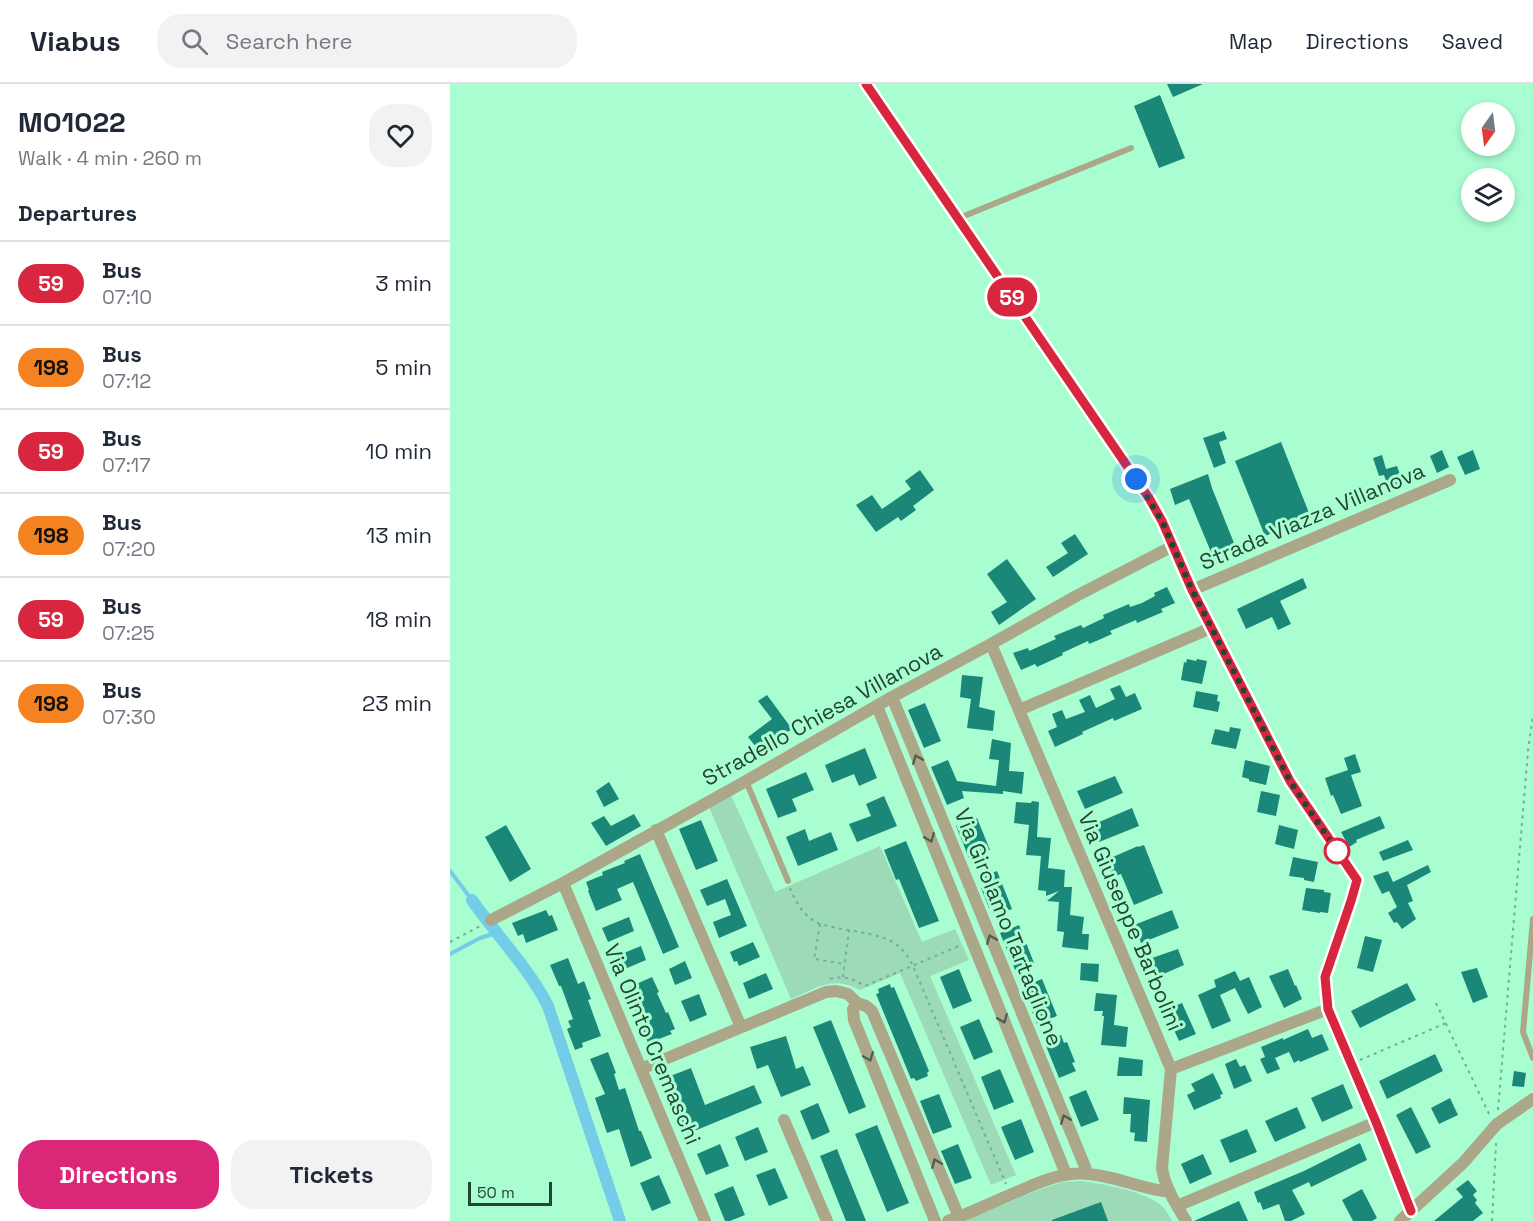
<!DOCTYPE html>
<html lang="en">
<head>
<meta charset="utf-8">
<style>
  :root { --surface:#fff; --page:#f2f2f3; --text:#1f2937; --muted:#747a83; --line:#e0e1e3; --accent:#db2777 }
  body { margin:0; font-family:"Space Grotesk",sans-serif; background:var(--page); color:var(--text); height:100vh; display:flex; flex-direction:column; font-size:22px; white-space:nowrap }
  * { box-sizing:border-box; margin:0 }
  p { font-size:20px; color:var(--muted) }
  .icon { flex:none; width:33px; height:33px; fill:none; stroke:currentColor; stroke-width:2; stroke-linecap:round; stroke-linejoin:round }
  .map { position:relative; flex:1; overflow:hidden }
  .sheet { display:flex; flex-direction:column; background:var(--surface); width:450px }
  .sheet>* { flex:none }
  .badge { padding:0 12px; border-radius:20px; font-size:21px; line-height:39px }
  .needle { width:39px; rotate:194deg }
  .controls { position:absolute; left:1011px; top:18px; display:grid; gap:12px }
  .controls a { display:grid; place-items:center; width:54px; height:54px; border-radius:50%; background:var(--surface); box-shadow:0 3px 9px #0003; font-size:30px }
  .scale { position:absolute; left:18px; bottom:15px; width:84px; box-sizing:border-box; padding-left:6px; border:3px solid #224534; border-top:0; font-size:16px; line-height:21px; white-space:nowrap; color:#224534; -webkit-text-stroke:4px #a9fed1; paint-order:stroke }
  .you { position:absolute; width:30px; height:30px; margin:-15px; border:4px solid #fff; border-radius:50%; background:#1a73e8; box-shadow:0 0 0 9px #1a73e833 }
  .map>.badge { position:absolute; translate:-50% -50%; box-shadow:0 0 0 3px #fff }
  h2 { padding:0 18px; font-size:22px; line-height:54px }
  .round { display:grid; place-items:center; flex:none; width:63px; height:63px; border-radius:24px; background:var(--page) }
  .summary { display:flex; align-items:center; justify-content:space-between; height:102px; padding:0 18px }
  h1 { font-size:28px; font-weight:800; line-height:45px }
  .action { display:flex; gap:12px; margin-top:auto; padding:12px 18px }
  .action a { flex:1; height:69px; border-radius:24px; background:var(--accent); color:#fff; font-size:24px; font-weight:800; line-height:69px; text-align:center }
  .action a+a { background:var(--page); color:var(--text) }
  ul { padding:0; list-style:none }
  li { display:flex; align-items:center; gap:18px; height:84px; padding:0 18px; border-top:2px solid var(--line) }
  li div { flex:1 }
  li b { display:block; font-size:22px }
  li em { font-style:normal }
  li .badge { min-width:66px; font-weight:700; text-align:center }
  header { display:flex; align-items:center; gap:36px; box-sizing:border-box; height:84px; padding:0 30px; background:var(--surface); border-bottom:2px solid var(--line) }
  header strong { font-size:28px }
  nav { display:flex; gap:33px; margin-inline-start:auto; font-size:21px }
  .search { width:420px; height:54px; background:var(--page); display:flex; align-items:center; gap:15px; box-sizing:border-box; padding:0 21px; border-radius:24px; color:var(--muted); font-size:22px }
  main { display:flex; flex:1; min-height:0 }
  .map>svg:first-child { display:block }
  .green { fill:#9cdab8 }
  .lines { fill:none; stroke-linecap:round; stroke-linejoin:round }
  .stream { stroke:#73cde9; stroke-width:4 }
  .canal { stroke:#73cde9; stroke-width:12 }
  .building { fill:#1b8778 }
  .path { stroke:#71b18f; stroke-width:2; stroke-dasharray:3 4.5; stroke-linecap:butt }
  .service { stroke:#aba788; stroke-width:6 }
  .minor { stroke:#aba788; stroke-width:12 }
  .oneway { stroke:#4b624d }
  .line-casing { stroke:#fff; stroke-width:14 }
  .line { stroke:#d7263d; stroke-width:9 }
  .walk { stroke:#224534; stroke-width:6; stroke-dasharray:0 10.8 }
  .stop-dot { fill:#fff; stroke:#d7263d; stroke-width:3 }
  .labels { text-anchor:middle; stroke-width:6; stroke-linejoin:round; paint-order:stroke }
  .street-label { font-size:22px; fill:#224534; stroke:#a9fed1 }
</style>
</head>
<body>
<header>
<strong>Viabus</strong>
<div class="search"><svg class="icon" aria-label="search" viewBox="0 0 24 24"><circle cx="10" cy="10" r="6"/><path d="M15 15l6 6"/></svg>Search here</div>
<nav><a>Map</a><a>Directions</a><a>Saved</a></nav>
</header>
<main>
<section class="sheet">
<div class="summary"><div><h1>MO1022</h1><p>Walk · 4 min · 260 m</p></div><a class="round"><svg class="icon" aria-label="heart" viewBox="0 0 24 24"><path d="M12 20l-8-8c-3-5 5-10 8-4 3-6 11-1 8 4z"/></svg></a></div>
<h2>Departures</h2>
<ul>
<li><span class="badge" style="background:#d7263d;color:#fff">59</span><div><b>Bus</b><p>07:10</p></div><em>3 min</em></li>
<li><span class="badge" style="background:#f58220;color:#111">198</span><div><b>Bus</b><p>07:12</p></div><em>5 min</em></li>
<li><span class="badge" style="background:#d7263d;color:#fff">59</span><div><b>Bus</b><p>07:17</p></div><em>10 min</em></li>
<li><span class="badge" style="background:#f58220;color:#111">198</span><div><b>Bus</b><p>07:20</p></div><em>13 min</em></li>
<li><span class="badge" style="background:#d7263d;color:#fff">59</span><div><b>Bus</b><p>07:25</p></div><em>18 min</em></li>
<li><span class="badge" style="background:#f58220;color:#111">198</span><div><b>Bus</b><p>07:30</p></div><em>23 min</em></li>
</ul>
<div class="action"><a>Directions</a><a>Tickets</a></div>
</section>
<div class="map">
<svg width="1083" height="1137" viewBox="0 0 1083 1137">
  <rect width="100%" height="100%" fill="#a9fed1"/>
  <!-- green -->
  <path class="green" d="M281,711l44,97 105,-46 42,96 33,-13 14,31 -39,16 86,199 -25,10 -91,-212 -40,17c-28,-15 -43,-2 -69,9l-82,-192z
    M631,1097c22,3 64,10 81,25 4,4 7,10 10,15h-209l78,-32 22,-7z"/>
  <g class="lines">
    <!-- stream -->
    <path class="stream" d="M0,787l22,29
      M0,870l30,-16 16,-5"/>
    <!-- canal -->
    <path class="canal" d="M22,816c25,36 56,67 76,106l72,215"/>
  </g>
  <!-- building -->
  <path class="building" d="M717,0h36l-30,13z
    M710,11l25,63 -26,10 -25,-62z
    M774,347l3,8 -8,3 7,21 -12,5 -11,-30z
    M831,358l30,76 -46,18 -30,-75z
    M992,366l7,17 -12,6 -7,-17z
    M1023,366l7,19 -15,6 -8,-18z
    M932,371l4,14 11,-3 7,20 -15,4 -5,-15 -5,1 -6,-18z
    M470,386l14,20 -21,16 3,4 -15,11 -3,-4 -22,15 -20,-27 16,-10 10,14 29,-20 -6,-8z
    M758,390l4,14 24,60 -23,9 -24,-58 -14,6 -5,-16z
    M625,450l13,20 -35,23 -7,-10 22,-14 -7,-10z
    M557,475l29,40 -37,26 -8,-13 16,-10 -20,-28z
    M853,494l4,10 -27,13 11,23 -13,6 -6,-13 -26,12 -9,-20z
    M717,503l8,16 -14,6 2,3 -26,11 -1,-3 -26,11 2,3 -11,5 -12,5 -1,-3 -26,12 1,2 -26,12 -2,-3 -14,6 -8,-17 15,-5 1,3 27,-12 -2,-3 27,-11 2,3 21,-10 -1,-3 26,-11 1,3 12,-4 13,-7 -1,-3z
    M737,575l9,2 1,-2 10,2 -5,23 -21,-4 3,-18 2,1z
    M512,591l21,2 -4,30 16,4 -2,20 -26,-3 4,-29 -11,-2z
    M670,601l6,12 9,-4 7,16 -28,12 -1,-3 -31,14 1,2 -28,13 -7,-16 9,-4 -5,-13 10,-4 4,9 19,-7 -6,-12 11,-5 6,13 19,-9 -5,-10z
    M746,607l22,4 -1,6 3,1 -2,10 -25,-5z
    M317,611l25,34 -32,23 -12,-15 24,-18 -14,-18z
    M475,619l16,38 -17,7 -16,-38z
    M780,643l11,2 -5,20 -25,-5 4,-15 14,3z
    M542,655l19,4 -2,28 15,1 -2,22 -19,-3v3l-41,-3 2,7 -17,7 -16,-38 17,-7 9,21 39,5 3,-26 -10,-1z
    M415,664l12,30 -18,8 -5,-12 -22,9 -7,-18z
    M905,670l6,18 -10,3 11,31 -21,8 -8,-19 -2,1 -6,-18 23,-8 -4,-12z
    M795,676l25,6 -4,19 -17,-4v-2l-7,-2z
    M356,688l8,18 -22,9 5,12 -19,7 -12,-29z
    M665,692l8,17 -38,16 -8,-18z
    M159,698l10,17 -15,8 -8,-16z
    M811,707l19,4 -4,21 -19,-4z
    M434,712l13,30 -40,16 -8,-18 22,-8 -5,-12z
    M582,717l7,1 -2,35 14,1 -3,30 17,2 -1,17h8l-2,28 14,2 -2,17h7l-1,16 -26,-3 2,-15 -7,-1 2,-29 -12,-1 12,-10 -13,5v-11v6l-8,-1 3,-34 -15,-1 3,-30 -15,-2 2,-21 15,1z
    M682,724l7,18 -40,16 -7,-17z
    M184,730l7,12 -35,20 -15,-23 13,-7 7,10z
    M930,732l5,12 -29,12 1,2 -8,5 -8,-15z
    M527,734l13,32 -21,8 -13,-32z
    M251,736l17,41 -22,9 -17,-41z
    M56,741l25,44 -21,13 -25,-45z
    M829,741l19,5 -4,19 -19,-5z
    M355,745l4,12 22,-9 7,18 -40,16 -12,-29z
    M958,756l5,10 -30,11 -4,-9z
    M456,757l33,80 -20,7 -20,-49 -3,1 -12,-30z
    M694,761l19,48 -29,12 -13,-31 -8,3 -7,-17 32,-14v1z
    M190,770l39,93 -16,7 -30,-72 -16,7 5,11 -26,11 -8,-20 1,-1 -3,-8 17,-7 -1,-3 23,-9 -1,-2z
    M843,773l25,5 -4,20 -10,-2v-2l-15,-2z
    M978,781l3,7 -24,13 6,16 -5,2 8,16 -14,10 -5,-7 -3,1 -6,-10 9,-6 -8,-16 -7,3 -9,-18 15,-5 5,11z
    M547,787l15,38 -17,6 -3,-9 -3,2 -8,-20 2,-1 -3,-9z
    M277,795l20,47 -28,12 -6,-16 18,-7 -6,-16 -18,7 -7,-16z
    M856,804l18,2v2l7,1 -3,20 -8,-1v1l-18,-3z
    M96,826l3,6 3,-1 6,15 -32,13 -3,-9 -5,2 -6,-13z
    M722,826l7,18 -38,15 -7,-18z
    M179,833l5,14 -26,11 -6,-14z
    M569,841l15,38 -19,7 -15,-37z
    M915,852l17,4 -9,32 -16,-4z
    M303,858l7,15 -21,9 -2,-5 -3,1 -4,-10z
    M191,862l5,14 -26,11 -6,-14z
    M728,865l6,16 -25,11 -2,-8 -3,2 -5,-11z
    M118,874l10,26 6,-3 7,18 -3,1 13,36 -19,7 1,4 -8,3 -8,-21 4,-2 -3,-6 5,-2 -12,-33h-2l-9,-21z
    M235,877l7,17 -17,7 -6,-16z
    M631,879l18,1 -1,18 -18,-2z
    M1027,884l11,29 -15,6 -12,-31z
    M509,885l13,32 -19,8 -13,-32z
    M838,885l7,17 1,-1 6,14 -18,9 -15,-32z
    M785,887l5,10 9,-4 13,30 -14,7 -13,-26 -15,7 11,26 -19,8 -14,-34 18,-8 -2,-7z
    M316,889l7,16 -24,10 -6,-16z
    M202,893l7,15 -2,1 9,20 2,-1 7,17 -5,2 2,3 -24,9 -8,-22 -15,-32z
    M592,895l15,37 -20,8 -15,-37z
    M957,899l9,17 -56,28 -9,-17z
    M440,900l1,4 3,-1 35,84 -2,2 1,3 -12,5 -2,-3 -3,1 -35,-85 3,-1 -1,-4z
    M646,909l21,2 -3,30 14,2 -2,20 -25,-2 3,-29h-2l1,-5h-9z
    M249,910l8,21 -17,7 -9,-21z
    M732,919l14,31 -17,7 -14,-31z
    M529,935l14,33 -19,8 -14,-33z
    M381,936l35,87 -17,7 -36,-87z
    M858,945l4,9 10,-4 7,16 -29,12 -1,-2 -5,3 -5,-11 -14,6 5,11 -13,5 -7,-15 5,-2 -4,-10 22,-9v2z
    M611,951l3,8 3,-1 8,20 -3,1 4,8 -17,7 -15,-37z
    M336,952l10,33 7,-3 8,19 -30,12 -13,-32 -11,4 -7,-22z
    M158,968l8,21 -2,1 5,16 6,-2 14,43h2l11,27 -21,9 -12,-38 -12,4 -12,-35 10,-4 -15,-35z
    M985,970l8,17 -56,28 -8,-18z
    M669,973l24,3 -1,16h-25z
    M786,975l4,8 5,-2 7,16 -18,8 -9,-25z
    M241,984l14,37 49,-20 8,18 -75,31 -14,-34 -5,2 -8,-22z
    M550,985l14,33 -20,8 -13,-33z
    M1064,987l12,2 -2,14 -12,-1z
    M763,989l10,21 -3,1 1,3 -27,12 -7,-15 8,-4 -4,-7z
    M893,1000l10,24 -31,14 -11,-24z
    M636,1006l13,30 -18,7 -12,-30z
    M489,1010l13,33 -19,7 -13,-33z
    M674,1013l26,3 -3,42 -13,-1 1,-8 -5,-1 1,-18h-8z
    M1000,1014l8,17 -19,9 -8,-16z
    M368,1019l12,29 -18,8 -12,-29z
    M847,1023l9,21 -31,14 -10,-21z
    M961,1023l20,40 -15,7 -20,-39z
    M571,1035l13,33 -19,8 -14,-33z
    M427,1041l32,78 -22,9 -32,-78z
    M308,1043l10,25 -23,9 -10,-24z
    M797,1045l10,23 -27,11 -10,-23z
    M910,1059l7,17 -56,27 -2,-5 -17,8 13,24 -14,7h-6l-6,-17 -16,6 -3,-8 -2,1 -4,-11 50,-21z
    M270,1060l9,22 -23,9 -9,-21z
    M508,1060l14,34 -17,6 -14,-33z
    M387,1065l8,20 21,52h-20l-26,-65z
    M753,1070l9,20 -22,10 -9,-20z
    M325,1084l13,30 -19,8 -13,-31z
    M209,1091l12,28 -19,8 -12,-28z
    M1018,1096l9,11 -4,4 4,5 -2,3 8,10 -10,8h-39l29,-24 -7,-8z
    M283,1102l12,29 -15,6h-5l-11,-27z
    M912,1105l15,29 -5,3h-19l-11,-21z
    M789,1117l9,20h-54z
    M651,1118l7,19h-56v-1z"/>
  <g class="lines">
    <!-- path -->
    <path class="path" d="M340,804c6,15 14,29 30,36 10,2 19,5 29,6 29,6 50,6 64,36l93,218
      M370,840l-6,35 30,5
      M0,858l32,-17
      M393,893l6,-47
      M380,895c13,-4 24,0 35,7l96,-41
      M986,919l54,113
      M910,976l86,-37
      M1048,1026l30,-359 5,-36
      M1042,1137l4,-78"/>
    <!-- service -->
    <path class="service" d="M509,134l172,-70
      M296,697l42,100
      M1083,835l-10,113 10,26"/>
    <!-- minor -->
    <path class="minor" d="M416,0l283,414 14,23 29,69 98,191 67,99 -6,21 -26,76 3,32 48,113 35,89
      M742,506l258,-110
      M541,560l180,425 -9,99c3,20 14,36 24,53
      M442,613l196,477
      M427,622l189,468
      M569,626l192,-82
      M206,746l85,197
      M113,799l142,338
      M41,836l72,-37 183,-102 146,-84 99,-53 87,-49 95,-49
      M407,919l-4,6 1,11 81,201
      M191,985l185,-77 10,-1 12,3 9,9 9,3 6,5 87,206
      M721,985l157,-60
      M334,1036l43,101
      M727,1122l199,-84
      M498,1137c22,-8 43,-18 64,-27 24,-10 49,-23 76,-20 28,2 53,15 82,18
      M950,1137l63,-58 34,-39 36,-25"/>
  </g>
  <!-- one-way arrows -->
  <defs><path id="oneway-chevron" d="M-2-3.5L2.5 0L-2 3.5" fill="none" stroke-width="1.6" stroke-linecap="round" stroke-linejoin="round" transform="scale(1.5)"/></defs>
  <g class="oneway">
    <use href="#oneway-chevron" transform="translate(467 675) rotate(-112)"/>
    <use href="#oneway-chevron" transform="translate(480 754) rotate(68)"/>
    <use href="#oneway-chevron" transform="translate(541 855) rotate(-112)"/>
    <use href="#oneway-chevron" transform="translate(553 935) rotate(68)"/>
    <use href="#oneway-chevron" transform="translate(419 973) rotate(68)"/>
    <use href="#oneway-chevron" transform="translate(615 1035) rotate(-112)"/>
    <use href="#oneway-chevron" transform="translate(486 1079) rotate(-113)"/>
  </g>
  <g class="lines">
    <defs>
      <path id="line" d="M416,0l283,414 13,23 30,69 98,191 67,99 -6,21 -26,76 3,32 48,113 35,89"/>
    </defs>
    <!-- line casing -->
    <use href="#line" class="line-casing"/>
    <!-- line -->
    <use href="#line" class="line"/>
    <!-- walk -->
    <path class="walk" d="M686,395l26,42 30,69 98,191 53,79 -6,-9"/>
  </g>
  <!-- markers -->
  <circle class="stop-dot" cx="887" cy="767" r="12"/>
  <g class="labels">
    <!-- street labels -->
    <g class="street-label">
      <text transform="translate(862 432) rotate(-23)" y="8">Strada Viazza Villanova</text>
      <text transform="translate(372 630) rotate(-29)" y="8">Stradello Chiesa Villanova</text>
      <text transform="translate(681 837) rotate(67)" y="8">Via Giuseppe Barbolini</text>
      <text transform="translate(559 843) rotate(68)" y="8">Via Girolamo Tartaglione</text>
      <text transform="translate(203 960) rotate(67)" y="8">Via Olinto Cremaschi</text>
    </g>
  </g>
</svg>
<div class="controls">
<a><svg class="needle" viewBox="-14 -14 28 28"><path d="M0-13l5 13h-10z" fill="#e53935"/><path d="M0 13l5-13h-10z" fill="#747a83"/></svg></a>
<a><svg class="icon" aria-label="layers" viewBox="0 0 24 24"><path d="M12 4l9 5-9 5-9-5zM3 14l9 5 9-5"/></svg></a>
</div>
<div class="scale">50 m</div>
<div class="you" style="left:686px;top:395px"></div>
<b class="badge" style="left:562px;top:213px;background:#d7263d;color:#fff">59</b>
</div>
</main>
</body>
</html>
